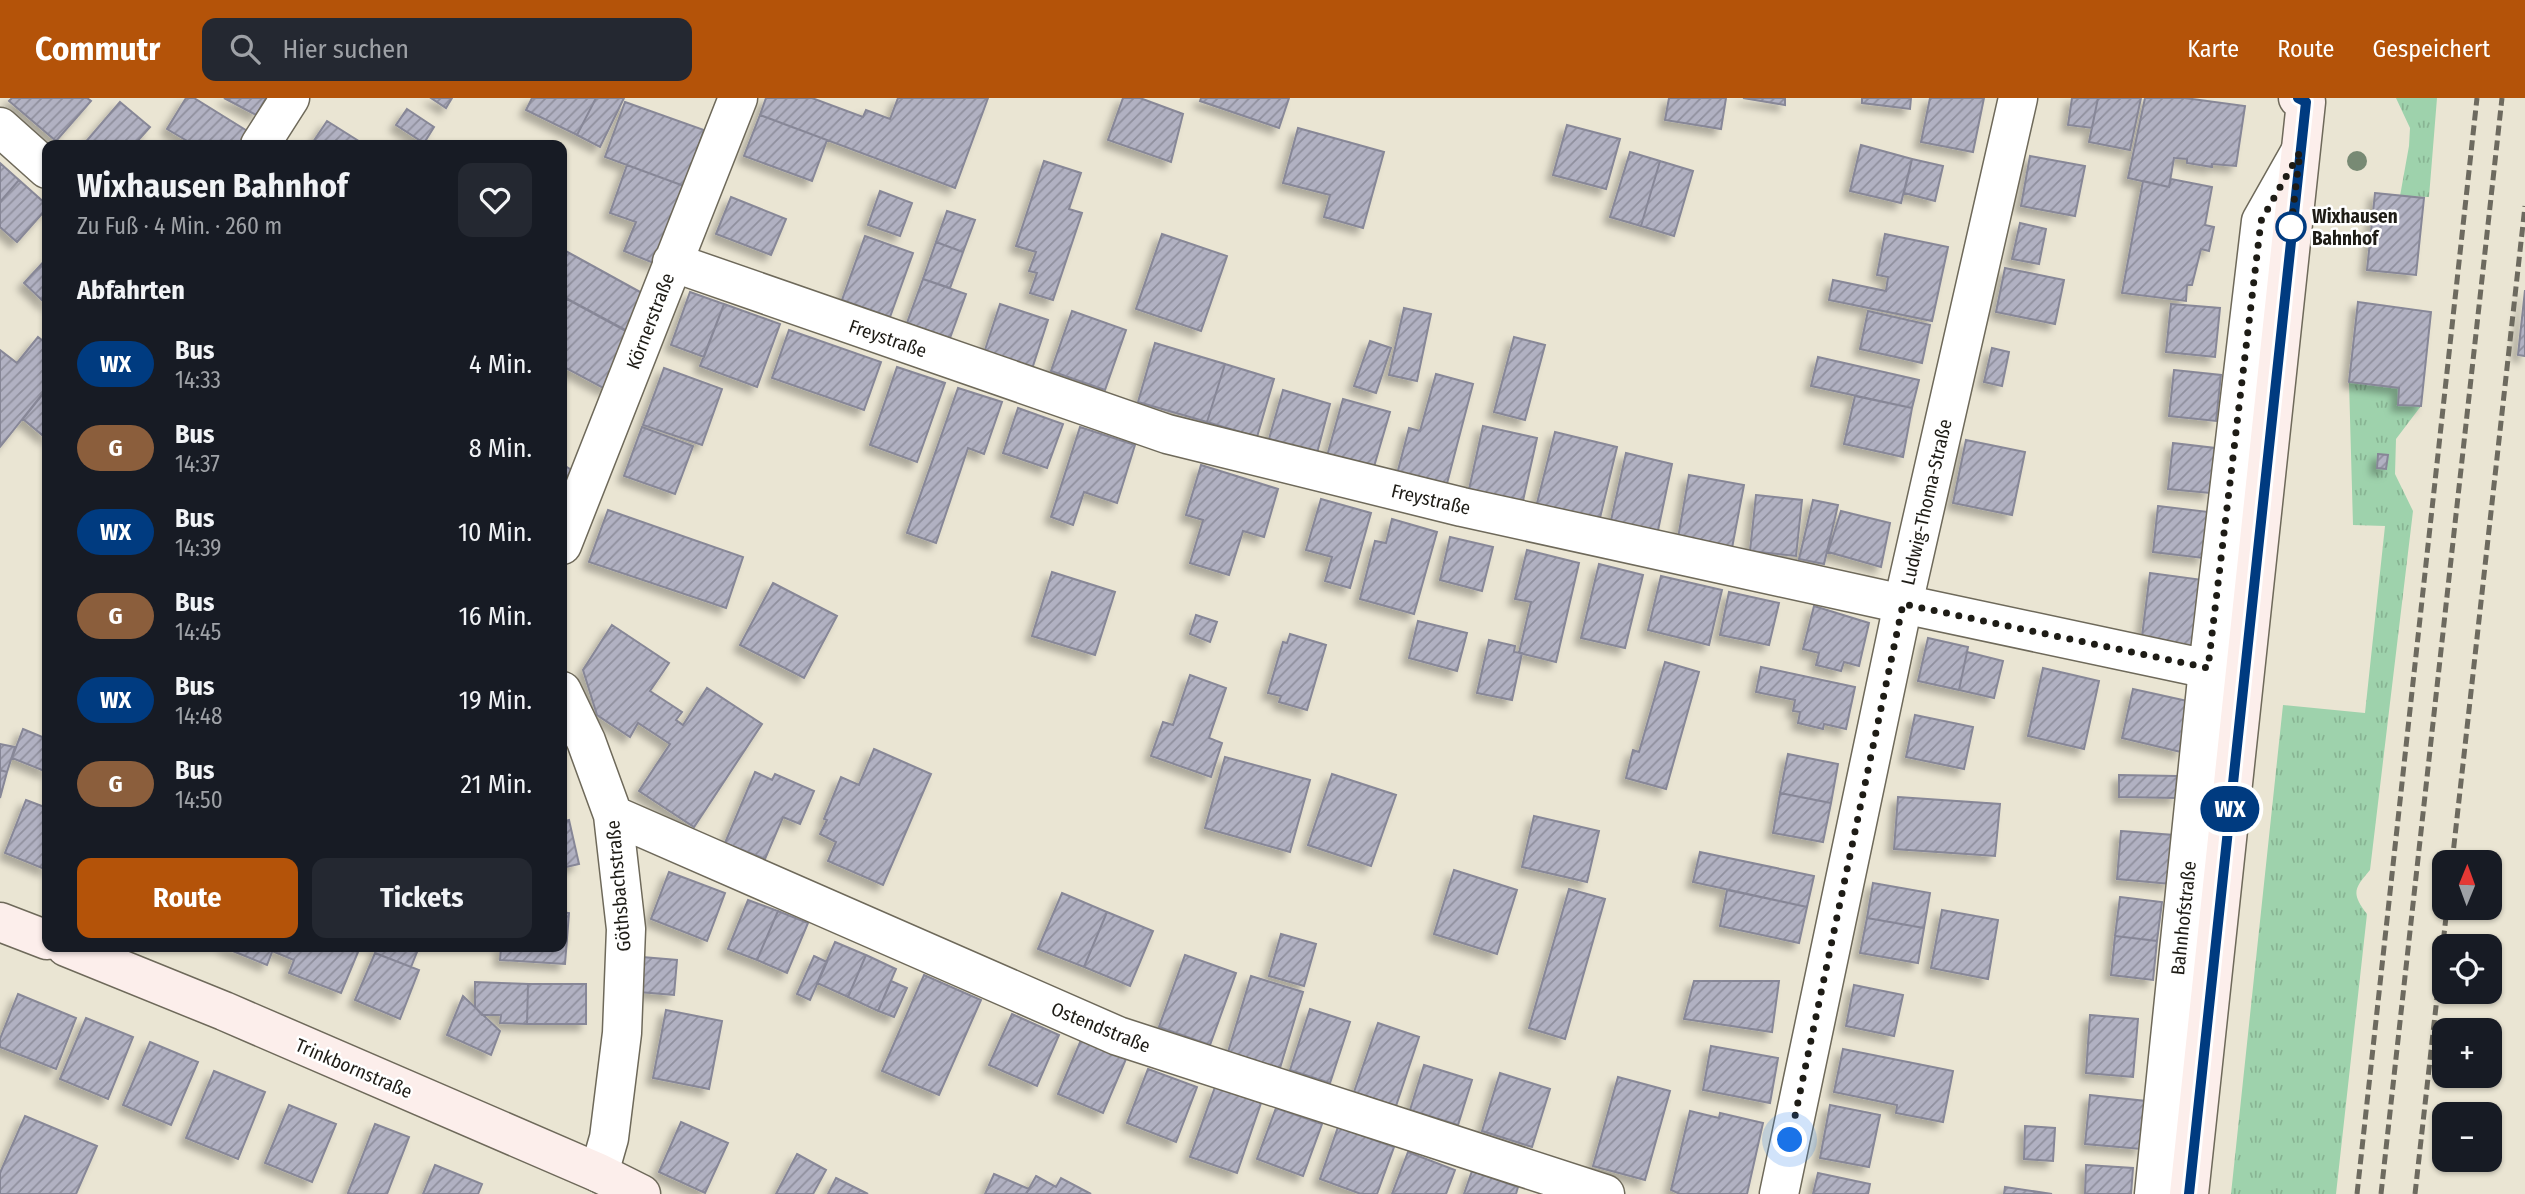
<!DOCTYPE html>
<html lang="de">
<head>
<meta charset="utf-8">
<style>
  :root { --surface:#171b24; --page:#242831; --text:#f1f3f6; --muted:#9ea1a6; --accent:#b45309 }
  body { margin:0; font-family:"Fira Sans Condensed",sans-serif; background:var(--page); color:var(--text); height:100vh; display:flex; flex-direction:column; font-size:26px; white-space:nowrap }
  * { box-sizing:border-box; margin:0 }
  p { font-size:23px; color:var(--muted) }
  .icon { flex:none; width:38px; height:38px; fill:none; stroke:currentColor; stroke-width:2; stroke-linecap:round; stroke-linejoin:round }
  .map { position:relative; flex:1; overflow:hidden }
  .panel { position:absolute; left:42px; top:42px; width:525px; height:812px; display:flex; flex-direction:column; background:var(--surface); border-radius:14px; box-shadow:0 2px 5px #0004 }
  .panel>* { flex:none }
  .badge { padding:0 14px; border-radius:23px; font-size:24px; line-height:46px }
  .needle { width:46px; rotate:1deg }
  .buttons { position:absolute; left:2432px; top:752px; display:grid; gap:14px }
  .buttons a { display:grid; place-items:center; width:70px; height:70px; border-radius:14px; background:var(--surface); box-shadow:0 2px 5px #0004; font-size:35px }
  .you { position:absolute; width:35px; height:35px; margin:-18px; border:5px solid #fff; border-radius:50%; background:#1a73e8; box-shadow:0 0 0 10px #1a73e833 }
  .map>.badge { position:absolute; translate:-50% -50%; box-shadow:0 0 0 4px #fff }
  h2 { padding:0 35px; font-size:26px; line-height:63px }
  .round { display:grid; place-items:center; flex:none; width:74px; height:74px; border-radius:14px; background:var(--page) }
  .overview { display:flex; align-items:center; justify-content:space-between; height:119px; padding:0 35px }
  h1 { font-size:33px; font-weight:700; line-height:52px }
  .button { display:flex; gap:14px; margin-top:auto; padding:14px 35px }
  .button a { flex:1; height:80px; border-radius:14px; background:var(--accent); color:#fff; font-size:28px; font-weight:700; line-height:80px; text-align:center }
  .button a+a { background:var(--page); color:var(--text) }
  ul { padding:0; list-style:none }
  li { display:flex; align-items:center; gap:21px; height:84px; padding:0 35px }
  li div { flex:1 }
  li b { display:block; font-size:26px }
  li em { font-style:normal }
  li .badge { min-width:77px; font-weight:700; text-align:center }
  header { display:flex; align-items:center; gap:42px; box-sizing:border-box; height:98px; padding:0 35px; background:var(--accent); color:#fff }
  header strong { font-size:33px }
  nav { display:flex; gap:38px; margin-inline-start:auto; font-size:24px }
  .search { width:490px; height:63px; background:var(--page); display:flex; align-items:center; gap:18px; box-sizing:border-box; padding:0 24px; border-radius:14px; color:var(--muted); font-size:26px }
  .map>svg:first-child { display:block }
  .grass { fill:url(#grass-tufts) }
  .building { fill:url(#building-hatch); stroke:#878797; stroke-width:2; filter:url(#shadow) }
  .lines { fill:none; stroke-linecap:round; stroke-linejoin:round }
  .street-casing { stroke:#6e695a; stroke-width:41 }
  .secondary-casing { stroke:#6e695a; stroke-width:41 }
  .street { stroke:#fff; stroke-width:38 }
  .secondary { stroke:#fceeeb; stroke-width:38 }
  .rail { stroke:#6d6a5f; stroke-width:5; stroke-dasharray:10 5; stroke-linecap:butt }
  .tree { fill:#788a74 }
  .line-casing { stroke:#fff; stroke-width:16 }
  .line { stroke:#003b80; stroke-width:10 }
  .walk { stroke:#1e1c16; stroke-width:7; stroke-dasharray:0 12.6 }
  .stop-dot { fill:#fff; stroke:#003b80; stroke-width:3.5 }
  .labels { text-anchor:middle; stroke-width:5; stroke-linejoin:round; paint-order:stroke }
  .stop-label { font-size:19px; font-weight:bold; fill:#1e1c16; stroke:#fff; text-anchor:start }
  .street-label { font-size:19px; fill:#1e1c16; stroke:#fff }
</style>
</head>
<body>
<header>
<strong>Commutr</strong>
<div class="search"><svg class="icon" aria-label="search" viewBox="0 0 24 24"><circle cx="10" cy="10" r="6"/><path d="M15 15l6 6"/></svg>Hier suchen</div>
<nav><a>Karte</a><a>Route</a><a>Gespeichert</a></nav>
</header>
<div class="map">
<svg width="2525" height="1096" viewBox="0 0 2525 1096">
  <defs>
    <pattern id="grass-tufts" width="24" height="20" patternUnits="userSpaceOnUse" patternTransform="scale(1.75)"><rect width="24" height="20" fill="#9ed2ac"/><path d="M3 7l-1-3M5 7V3M7 7l1-3M15 17l-1-3M17 17v-4M19 17l1-3" fill="none" stroke="#88b493"/></pattern>
    <pattern id="building-hatch" width="6" height="6" patternUnits="userSpaceOnUse" patternTransform="scale(1.75)"><rect width="6" height="6" fill="#b1b1c2"/><path d="M-1 1l2-2M0 6l6-6M5 7l2-2" fill="none" stroke="#8f8f9d"/></pattern>
    <filter id="shadow"><feDropShadow dx="-6" dy="6" stdDeviation="3.5" flood-color="#0004"/></filter>
  </defs>
  <rect width="100%" height="100%" fill="#eae5d3"/>
  <!-- grass -->
  <path class="grass" d="M2396,0h41l-8,99 -29,-1 9,-50 1,-18z
    M2349,284l50,6 -1,17 23,1 -25,33 -1,35 18,37 -43,359c-16,19 -19,23 -3,44l-31,280h-105l52,-489 82,8 20,-187 -32,-1z"/>
  <!-- building -->
  <path class="building" d="M12,0h75l4,3 -35,40 -47,-40z
    M186,0h8l55,34 -8,13h-47l-27,-16z
    M224,0h42l-10,17z
    M431,0h21l-6,10z
    M532,0h64l-19,37 -51,-25z
    M596,0h28l-24,49 -23,-12z
    M766,0h46l51,19 3,-7 24,9 8,-21h90l-33,90 -195,-73z
    M1123,0h17l43,16 -12,48 -63,-22z
    M1201,0h88l-10,30 -79,-27z
    M1669,0h57l-5,31 -56,-9z
    M1743,0h42v7z
    M1862,0h49l-1,11 -48,-6z
    M1930,0h54l-11,54 -52,-10z
    M2072,0h26l-6,30 -24,-3z
    M2098,0h43l-11,52 -41,-8z
    M2145,0h40l60,8 -9,60 -24,-2v3l-25,-4v-4l-13,-1 -5,29 -41,-9z
    M120,4l30,25 -16,18h-51z
    M625,4l79,28 -20,56 -79,-29z
    M407,11l27,18 -10,16 -28,-18z
    M760,17l67,25 -15,41 -68,-25z
    M327,23l38,24h-54z
    M1567,27l53,14 -14,50 -53,-14z
    M1298,30l86,24 -21,76 -39,-11 6,-22 -47,-12z
    M1861,47l51,14 -11,44 -51,-12z
    M1630,54l30,9 -19,65 -31,-9z
    M2030,58l55,10 -10,50 -54,-10z
    M1912,61l31,7 -8,35 -31,-8z
    M1044,63l37,12 -12,36 13,4 -29,87 -23,-7 7,-20 -8,-2 7,-19 -20,-6z
    M1660,63l33,10 -19,65 -33,-10z
    M0,65l19,17 -19,22z
    M627,67l57,21 -28,78 -32,-13 12,-29 -26,-9z
    M2171,81l41,8 -7,38 9,2 -5,24 -8,-2 -9,36h-5l-1,16 -64,-8 21,-112 26,6z
    M19,82l28,25v3l-30,34 -17,-15v-25z
    M880,93l32,12 -12,33 -32,-11z
    M2375,95l49,5 -8,77 -49,-5z
    M731,99l55,22 -15,36 -55,-21z
    M947,113l28,9 -12,32 -27,-10z
    M2020,125l26,6 -7,35 -27,-5z
    M1162,136l65,22 -26,75 -65,-22z
    M1885,136l63,13 -16,74 -103,-21 4,-20 53,11 2,-14 -11,-2z
    M865,138l48,17 -23,64 -48,-17z
    M936,144l27,10 -13,36 -27,-9z
    M562,151l89,49 -20,35 -69,-37z
    M47,160v47l-23,-22z
    M2005,170l59,12 -9,44 -59,-12z
    M923,181l43,15 -16,44 -43,-15z
    M2525,192v66l-7,-1z
    M690,194l34,12 -20,53 -33,-12z
    M567,201l70,38 -30,53 -45,-24v-58z
    M2358,204l73,10 -10,94 -23,-1 1,-17 -50,-6z
    M724,206l56,20 -23,63 -57,-21z
    M1000,206l48,16 -16,49 -48,-16z
    M2171,206l49,4 -5,49 -49,-5z
    M1404,210l27,6 -14,67 -28,-6z
    M1072,213l54,19 -21,60 -54,-19z
    M1868,213l62,14 -8,38 -62,-14z
    M789,232l92,32 -17,48 -92,-32z
    M38,239l9,7v44l-47,59v-97l17,13z
    M1514,239l31,8 -20,75 -31,-8z
    M1370,243l21,7 -15,45 -22,-7z
    M1155,245l70,21 -18,58 -69,-20z
    M1992,250l17,4 -7,34 -18,-4z
    M1818,259l101,23 -7,28 -101,-22z
    M1225,266l49,15 -17,58 -50,-15z
    M897,269l48,16 -28,79 -47,-17z
    M664,270l58,21 -20,56 -59,-20z
    M2174,272l47,5 -5,46 -47,-5z
    M1436,276l37,10 -28,107 -49,-13 13,-50 11,3z
    M958,290l44,14 -18,52 -16,-6 -32,95 -29,-10z
    M47,291v50l-24,-20z
    M1283,292l47,14 -13,49 -48,-14z
    M1855,298l57,12 -9,49 -59,-13z
    M1343,301l47,13 -17,58 -46,-14z
    M1018,310l45,16 -16,44 -44,-15z
    M1483,328l54,12 -15,67 -54,-11z
    M642,329l51,19 -18,48 -51,-18z
    M1080,329l55,18 -18,58 -33,-11 -11,33 -22,-8z
    M1555,334l62,15 -18,75 -63,-15z
    M1966,342l59,12 -13,63 -59,-12z
    M2173,345l42,5 -5,45 -42,-4z
    M1626,355l46,11 -15,71 -47,-10z
    M2378,356l10,1 -2,14 -9,-1z
    M562,366l11,7 -11,31z
    M1201,367l77,24 -14,48 -21,-6 -14,44 -39,-12 13,-43 -17,-5z
    M1689,377l55,10 -12,63 -54,-10z
    M1756,397l46,5 -6,56 -46,-5z
    M1321,401l50,14 -21,75 -25,-7 7,-24 -26,-7z
    M1813,402l25,5 -14,59 -25,-5z
    M2158,408l51,6 -6,46 -50,-6z
    M608,412l135,47 -17,51 -137,-46z
    M1841,413l49,12 -9,44 -53,-15z
    M1392,421l45,13 -23,82 -54,-15 15,-58 11,2z
    M1450,439l43,10 -11,44 -42,-11z
    M1527,452l52,13 -23,99 -37,-9 12,-51 -16,-3z
    M1599,466l44,11 -18,73 -44,-10z
    M1052,474l63,20 -20,63 -63,-19z
    M2150,475l53,7 -9,71 -53,-7z
    M1661,478l61,14 -13,55 -61,-15z
    M773,485l64,33 -33,62 -64,-33z
    M1729,494l50,11 -10,42 -49,-10z
    M1814,508l55,17 -10,43 -15,-4 -3,9 -25,-6 3,-12 -16,-4z
    M1196,517l21,7 -7,20 -20,-8z
    M1418,523l49,12 -10,38 -48,-13z
    M612,527l57,38 -19,28 32,21 -6,8 7,5 24,-37 55,36 -68,103 -55,-36 31,-47 -32,-21 -8,14 -33,-22 -14,-45z
    M1290,536l36,11 -19,65 -28,-8 2,-6 -13,-3 15,-51 4,1z
    M1928,540l40,9 -9,43 -41,-9z
    M1489,542l26,6 -1,6 8,1 -10,47 -35,-7z
    M1967,554l36,9 -9,37 -35,-8z
    M1665,564l34,10 -33,117 -40,-11 7,-28 6,2z
    M1761,569l94,20 -9,42 -22,-5 -1,5 -25,-6 2,-11 -7,-1 2,-11 -39,-8z
    M2043,570l56,13 -15,68 -56,-13z
    M1190,577l36,13 -17,50 13,5 -11,34 -60,-21 12,-34 10,3z
    M2133,591l59,13 -11,50 -59,-14z
    M1915,617l58,12 -9,42 -58,-12z
    M23,631l24,10v33l-35,-14z
    M0,646l15,3 -8,25 -7,-2z
    M874,651l57,25 -48,111 -55,-24 8,-19 -16,-8 7,-14 -3,-1 17,-42 18,8z
    M1788,656l50,10 -7,39 -51,-10z
    M1225,659l85,23 -20,72 -85,-24z
    M0,672l7,2 -7,26z
    M755,674l17,8 3,-6 39,17 -14,33 -17,-7 -18,42 -40,-16z
    M1332,676l64,21 -25,71 -63,-21z
    M2119,677l58,1 -1,22 -57,-1z
    M1780,695l51,10 -8,39 -50,-9z
    M1898,699l102,7 -5,52 -101,-7z
    M26,702l21,8v62l-42,-17z
    M1534,718l65,15 -12,51 -65,-15z
    M569,722l10,44 -17,4v-46z
    M2121,733l53,4 -4,49 -53,-5z
    M1700,754l114,24 -7,31 -114,-25z
    M1454,772l63,20 -20,64 -63,-20z
    M669,774l56,21 -18,48 -56,-22z
    M1873,785l57,10 -6,35 -57,-10z
    M1569,791l36,10 -40,140 -36,-11z
    M1727,792l80,17 -8,36 -79,-17z
    M1062,795l45,19 -23,55 -46,-18z
    M2120,799l42,5 -5,39 -42,-5z
    M748,802l30,11 -21,49 -29,-11z
    M1942,812l56,10 -10,59 -57,-11z
    M778,813l30,12 -21,50 -30,-13z
    M562,814l7,1 -4,51 -65,-4 1,-13h61z
    M1107,814l46,19 -23,55 -46,-19z
    M1867,820l57,10 -6,35 -58,-10z
    M1281,836l35,10 -12,42 -35,-10z
    M2115,838l42,5 -4,39 -42,-5z
    M835,844l31,13 -18,42 -31,-14z
    M223,849h51l-7,18z
    M274,849h70l14,5 -17,41 -52,-20 5,-13 -22,-9z
    M377,849h42l-8,20 -36,-14z
    M375,855l44,17 -19,49 -45,-19z
    M866,857l30,14 -18,42 -30,-14z
    M1185,857l51,18 -26,72 -51,-18z
    M814,858l13,6 -17,38 -13,-6z
    M642,859l35,3 -3,35 -35,-3z
    M924,877l57,25 -42,95 -57,-24z
    M1251,878l52,16 -23,76 -52,-16z
    M891,883l16,7 -13,29 -16,-6z
    M1694,883h85l-7,51 -88,-13z
    M475,884l53,2 -1,40 -27,-1 1,-8h-19l-7,-8z
    M528,886h58v40h-59z
    M1854,887l49,10 -9,41 -48,-10z
    M18,896l58,24 -20,51 -56,-22v-8z
    M463,898l37,35 -9,24 -44,-20z
    M1310,911l40,13 -20,61 -40,-13z
    M666,912l56,11 -13,68 -56,-11z
    M1012,916l47,21 -22,51 -48,-21z
    M2090,917l48,4 -5,58 -47,-4z
    M86,920l47,19 -25,62 -48,-20z
    M1378,925l41,14 -23,69 -42,-14z
    M1081,942l45,19 -23,54 -45,-19z
    M150,944l48,20 -27,63 -48,-20z
    M1711,948l67,12 -8,45 -67,-13z
    M1843,951l110,22 -10,51 -47,-9 1,-8 -63,-13z
    M1424,967l48,15 -14,45 -48,-15z
    M1148,971l49,18 -21,55 -49,-19z
    M214,973l51,21 -27,67 -52,-21z
    M1500,975l50,16 -18,58 -50,-16z
    M1618,979l52,14 -25,89 -52,-14z
    M1215,989l46,16 -24,70 -47,-16z
    M2090,997l56,6 -5,48 -56,-5z
    M289,1007l47,19 -24,58 -47,-19z
    M1830,1007l50,10 -11,52 -49,-9z
    M1276,1010l46,16 -19,52 -46,-17z
    M1690,1013l29,7 1,-5 43,10 -16,71h-67l-9,-4z
    M25,1018l72,30 -21,48h-76v-21z
    M681,1024l47,21 -23,50 -46,-21z
    M375,1026l34,13 -22,57h-35l-4,-1z
    M2025,1028l30,2 -2,33 -29,-2z
    M1338,1029l56,20 -17,47h-16l-41,-15z
    M1408,1054l47,18 -9,24h-54z
    M797,1056l29,16 -13,24h-37z
    M435,1067l47,19 -4,10h-55z
    M2086,1067l47,3 -2,26h-46z
    M1472,1073l46,16 -2,7h-52z
    M1818,1075l52,11 -2,10h-55z
    M994,1076l35,15 -3,5h-41z
    M1036,1078l20,11 5,-9 30,16h-65z
    M836,1080l32,16h-40z
    M2005,1089l47,7h-48z"/>
  <g class="lines">
    <defs>
      <path id="street" d="M0,29l47,42
        M260,47l30,-47
        M672,164l495,172 295,73 441,97 305,65
        M562,447l176,-447
        M562,593l24,50 27,74 13,114 -4,104 -13,105 -10,35
        M613,717l505,221 487,158
        M1779,1096l124,-590 115,-506
        M2154,1096l54,-525 53,-448 39,-69"/>
      <path id="secondary" d="M0,824l47,18
        M66,849l158,64 375,162 42,21
        M2189,1096l117,-1092 -8,-4"/>
    </defs>
    <!-- street casing -->
    <use href="#street" class="street-casing"/>
    <!-- secondary casing -->
    <use href="#secondary" class="secondary-casing"/>
    <!-- street -->
    <use href="#street" class="street"/>
    <!-- secondary -->
    <use href="#secondary" class="secondary"/>
    <!-- rail -->
    <path class="rail" d="M2452,765l73,-657
      M2357,1096l120,-1096
      M2381,1096l121,-1096
      M2415,1096l32,-286"/>
  </g>
  <!-- trees -->
  <circle class="tree" cx="2357" cy="63" r="10"/>
  <g class="lines">
    <defs>
      <path id="line" d="M2189,1096l117,-1092 -8,-4"/>
    </defs>
    <!-- line casing -->
    <use href="#line" class="line-casing"/>
    <!-- line -->
    <use href="#line" class="line"/>
    <!-- walk -->
    <path class="walk" d="M1790,1042l113,-536 305,64 53,-447 39,-69 -9,75"/>
  </g>
  <!-- markers -->
  <circle class="stop-dot" cx="2291" cy="129" r="14"/>
  <g class="labels">
    <!-- stop labels -->
    <g class="stop-label">
      <text x="2312" y="125">Wixhausen<tspan x="2312" dy="22">Bahnhof</tspan></text>
    </g>
    <!-- street labels -->
    <g class="street-label">
      <text transform="translate(650 223) rotate(-69)" y="7">Körnerstraße</text>
      <text transform="translate(888 240) rotate(19)" y="7">Freystraße</text>
      <text transform="translate(1431 401) rotate(13)" y="7">Freystraße</text>
      <text transform="translate(1926 404) rotate(-77)" y="7">Ludwig-Thoma-Straße</text>
      <text transform="translate(618 788) rotate(-95)" y="7">Göthsbachstraße</text>
      <text transform="translate(2183 820) rotate(-84)" y="7">Bahnhofstraße</text>
      <text transform="translate(1101 929) rotate(22)" y="7">Ostendstraße</text>
      <text transform="translate(354 970) rotate(23)" y="7">Trinkbornstraße</text>
    </g>
  </g>
</svg>
<div class="buttons">
<a><svg class="needle" viewBox="-14 -14 28 28"><path d="M0-13l5 13h-10z" fill="#e53935"/><path d="M0 13l5-13h-10z" fill="#9ea1a6"/></svg></a>
<a><svg class="icon" aria-label="locate" viewBox="0 0 24 24"><circle cx="12" cy="12" r="6"/><path d="M12 2v4M12 18v4M2 12h4M18 12h4"/></svg></a>
<a>+</a>
<a>−</a>
</div>
<div class="you" style="left:1790px;top:1042px"></div>
<b class="badge" style="left:2230px;top:711px;background:#003b80;color:#fff">WX</b>
<section class="panel">
<div class="overview"><div><h1>Wixhausen Bahnhof</h1><p>Zu Fuß · 4 Min. · 260 m</p></div><a class="round"><svg class="icon" aria-label="heart" viewBox="0 0 24 24"><path d="M12 20l-8-8c-3-5 5-10 8-4 3-6 11-1 8 4z"/></svg></a></div>
<h2>Abfahrten</h2>
<ul>
<li><span class="badge" style="background:#003b80;color:#fff">WX</span><div><b>Bus</b><p>14:33</p></div><em>4 Min.</em></li>
<li><span class="badge" style="background:#8b5e3c;color:#fff">G</span><div><b>Bus</b><p>14:37</p></div><em>8 Min.</em></li>
<li><span class="badge" style="background:#003b80;color:#fff">WX</span><div><b>Bus</b><p>14:39</p></div><em>10 Min.</em></li>
<li><span class="badge" style="background:#8b5e3c;color:#fff">G</span><div><b>Bus</b><p>14:45</p></div><em>16 Min.</em></li>
<li><span class="badge" style="background:#003b80;color:#fff">WX</span><div><b>Bus</b><p>14:48</p></div><em>19 Min.</em></li>
<li><span class="badge" style="background:#8b5e3c;color:#fff">G</span><div><b>Bus</b><p>14:50</p></div><em>21 Min.</em></li>
</ul>
<div class="button"><a>Route</a><a>Tickets</a></div>
</section>
</div>
</body>
</html>
